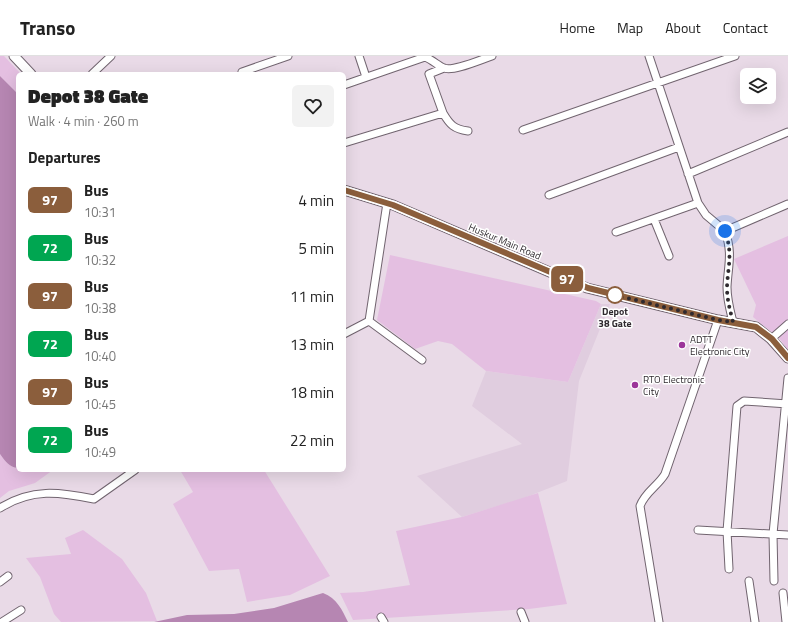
<!DOCTYPE html>
<html lang="en">
<head>
<meta charset="utf-8">
<style>
  :root { --surface:#fff; --page:#f2f2f2; --text:#222; --muted:#767676; --line:#e0e0e0 }
  body { margin:0; font-family:"Titillium Web",sans-serif; background:var(--page); color:var(--text); height:100vh; display:flex; flex-direction:column; font-size:15px; white-space:nowrap }
  * { box-sizing:border-box; margin:0 }
  p { font-size:13px; color:var(--muted) }
  .icon { flex:none; width:22px; height:22px; fill:none; stroke:currentColor; stroke-width:2; stroke-linecap:round; stroke-linejoin:round }
  .map { position:relative; flex:1; overflow:hidden }
  .side { position:absolute; left:16px; top:16px; width:330px; height:400px; display:flex; flex-direction:column; background:var(--surface); border-radius:6px; box-shadow:0 4px 16px #0002 }
  .side>* { flex:none }
  .badge { padding:0 8px; border-radius:6px; font-size:14px; line-height:26px }
  .tools { position:absolute; left:740px; top:12px; display:grid; gap:8px }
  .tools a { display:grid; place-items:center; width:36px; height:36px; border-radius:6px; background:var(--surface); box-shadow:0 4px 16px #0002; font-size:20px }
  .you { position:absolute; width:20px; height:20px; margin:-10px; border:3px solid #fff; border-radius:50%; background:#1a73e8; box-shadow:0 0 0 6px #1a73e833 }
  .map>.badge { position:absolute; translate:-50% -50%; box-shadow:0 0 0 2px #fff }
  h2 { padding:0 12px; font-size:15px; line-height:36px }
  .round { display:grid; place-items:center; flex:none; width:42px; height:42px; border-radius:6px; background:var(--page) }
  .summary { display:flex; align-items:center; justify-content:space-between; height:68px; padding:0 12px }
  h1 { font-size:19px; font-weight:800; line-height:30px }
  ul { padding:0; list-style:none }
  li { display:flex; align-items:center; gap:12px; height:48px; padding:0 12px }
  li div { flex:1 }
  li b { display:block; font-size:15px }
  li em { font-style:normal }
  li .badge { min-width:44px; font-weight:700; text-align:center }
  header { display:flex; align-items:center; gap:24px; box-sizing:border-box; height:56px; padding:0 20px; background:var(--surface); border-bottom:1px solid var(--line) }
  header strong { font-size:19px }
  nav { display:flex; gap:22px; margin-inline-start:auto; font-size:14px }
  .map>svg:first-child { display:block }
  .built { fill:#e0cddf }
  .green { fill:#e4bfe1 }
  .water { fill:#b686b2 }
  .lines { fill:none; stroke-linecap:round; stroke-linejoin:round }
  .minor-casing { stroke:#71646f; stroke-width:9 }
  .major-casing { stroke:#71646f; stroke-width:11 }
  .minor { stroke:#fff; stroke-width:7 }
  .major { stroke:#fff; stroke-width:9 }
  .line-casing { stroke:#fff; stroke-width:9 }
  .line { stroke:#8b5e3c; stroke-width:6 }
  .walk { stroke:#2f2a2f; stroke-width:4; stroke-dasharray:0 7.2 }
  .stop-dot { fill:#fff; stroke:#8b5e3c; stroke-width:2 }
  .poi-dot { fill:#9c369a; stroke:#fff; stroke-width:1.5 }
  .labels { text-anchor:middle; stroke-width:3; stroke-linejoin:round; paint-order:stroke }
  .street-label { font-size:10px; fill:#2f2a2f; stroke:#fff }
  .stop-label { font-size:10px; font-weight:bold; fill:#2f2a2f; stroke:#fff }
  .poi-label { font-size:10px; fill:#2f2a2f; stroke:#fff; text-anchor:start }
</style>
</head>
<body>
<header>
<strong>Transo</strong>
<nav><a>Home</a><a>Map</a><a>About</a><a>Contact</a></nav>
</header>
<div class="map">
<svg width="788" height="566" viewBox="0 0 788 566">
  <rect width="100%" height="100%" fill="#e9dae7"/>
  <!-- built -->
  <path class="built" d="M601,248h9l-31,77 -12,100 -43,17 -62,19 -45,-41 105,-32 -50,-38 14,-35 82,11z"/>
  <!-- green -->
  <path class="green" d="M0,0h4l17,18h-3v20l-18,-18z
    M788,180v114l-9,-12 -26,-21 3,-12 -22,-46z
    M390,199l206,46 5,3 -33,78 -82,-11 -34,-27 -14,-3 -23,8 -38,-29z
    M0,398c5,7 9,13 18,14v2h35l-18,13 -26,8 -9,7z
    M180,414h84l66,106 -40,19 -43,7 -8,-33 -30,2 -36,-67 20,-12z
    M538,437l29,111 -38,5 -176,11 -13,-27 23,-1 47,-7 -14,-54 66,-14z
    M83,474l39,29 24,34 11,28 -96,1 -7,-8 -14,-37 -14,-19 45,-4 -6,-16z"/>
  <!-- water -->
  <path class="water" d="M0,20l18,18v374c-9,-1 -13,-7 -18,-14z
    M323,537c14,5 19,17 25,29h-194l33,-7 47,-1 40,-6z"/>
  <g class="lines">
    <defs>
      <path id="minor" d="M359,0l7,21
        M649,0l49,147 8,12 19,16
        M92,18l19,-18
        M243,18l-1,-2 46,-16
        M344,29l81,-28c8,3 13,9 19,11 9,4 38,-9 48,-12
        M443,57c7,12 11,16 25,18
        M523,74l212,-74
        M344,87l99,-30 -14,-39 15,-6
        M688,118l100,-42
        M549,139l130,-48
        M654,163l15,37
        M616,176l82,-29
        M369,265l18,-118
        M733,266c-3,-12 -6,-22 -6,-35 1,-22 6,-33 -2,-56l63,-27
        M344,278l25,-13 53,39
        M771,283l17,-15
        M0,452c32,-20 59,-16 94,-9l41,-29
        M698,474l90,5
        M729,513l-2,-38 10,-125 7,-5 44,3
        M749,525l6,41
        M774,525l-1,-47 15,-156
        M0,526l8,-6
        M783,537l3,29
        M521,556l4,10
        M381,561l3,5
        M2,566l19,-12
        M659,566l-19,-116c5,-14 18,-20 25,-32l53,-154"/>
      <path id="major" d="M14,0l17,18
        M344,134l49,15 194,83 131,32 38,7 15,12 17,19"/>
    </defs>
    <!-- minor casing -->
    <use href="#minor" class="minor-casing"/>
    <!-- major casing -->
    <use href="#major" class="major-casing"/>
    <!-- minor -->
    <use href="#minor" class="minor"/>
    <!-- major -->
    <use href="#major" class="major"/>
  </g>
  <g class="lines">
    <defs>
      <path id="line" d="M344,134l49,15 195,83 130,32 38,7 16,12 16,19"/>
    </defs>
    <!-- line casing -->
    <use href="#line" class="line-casing"/>
    <!-- line -->
    <use href="#line" class="line"/>
    <!-- walk -->
    <path class="walk" d="M615,239l103,25 15,2c-3,-12 -6,-22 -6,-35 1,-22 6,-33 -2,-56"/>
  </g>
  <!-- markers -->
  <circle class="stop-dot" cx="615" cy="239" r="8"/>
  <g class="poi-dot">
    <circle cx="682" cy="289" r="4"/>
    <circle cx="635" cy="329" r="4"/>
  </g>
  <g class="labels">
    <!-- street labels -->
    <g class="street-label">
      <text transform="translate(505 185) rotate(23)" y="4">Huskur Main Road</text>
    </g>
    <!-- stop labels -->
    <g class="stop-label">
      <text x="615" y="259">Depot<tspan x="615" dy="12">38 Gate</tspan></text>
    </g>
    <!-- poi labels -->
    <g class="poi-label">
      <text x="690" y="287">ADTT<tspan x="690" dy="12">Electronic City</tspan></text>
      <text x="643" y="327">RTO Electronic<tspan x="643" dy="12">City</tspan></text>
    </g>
  </g>
</svg>
<div class="tools">
<a><svg class="icon" aria-label="layers" viewBox="0 0 24 24"><path d="M12 4l9 5-9 5-9-5zM3 14l9 5 9-5"/></svg></a>
</div>
<div class="you" style="left:725px;top:175px"></div>
<b class="badge" style="left:567px;top:223px;background:#8b5e3c;color:#fff">97</b>
<section class="side">
<div class="summary"><div><h1>Depot 38 Gate</h1><p>Walk · 4 min · 260 m</p></div><a class="round"><svg class="icon" aria-label="heart" viewBox="0 0 24 24"><path d="M12 20l-8-8c-3-5 5-10 8-4 3-6 11-1 8 4z"/></svg></a></div>
<h2>Departures</h2>
<ul>
<li><span class="badge" style="background:#8b5e3c;color:#fff">97</span><div><b>Bus</b><p>10:31</p></div><em>4 min</em></li>
<li><span class="badge" style="background:#00a651;color:#fff">72</span><div><b>Bus</b><p>10:32</p></div><em>5 min</em></li>
<li><span class="badge" style="background:#8b5e3c;color:#fff">97</span><div><b>Bus</b><p>10:38</p></div><em>11 min</em></li>
<li><span class="badge" style="background:#00a651;color:#fff">72</span><div><b>Bus</b><p>10:40</p></div><em>13 min</em></li>
<li><span class="badge" style="background:#8b5e3c;color:#fff">97</span><div><b>Bus</b><p>10:45</p></div><em>18 min</em></li>
<li><span class="badge" style="background:#00a651;color:#fff">72</span><div><b>Bus</b><p>10:49</p></div><em>22 min</em></li>
</ul>
</section>
</div>
</body>
</html>
